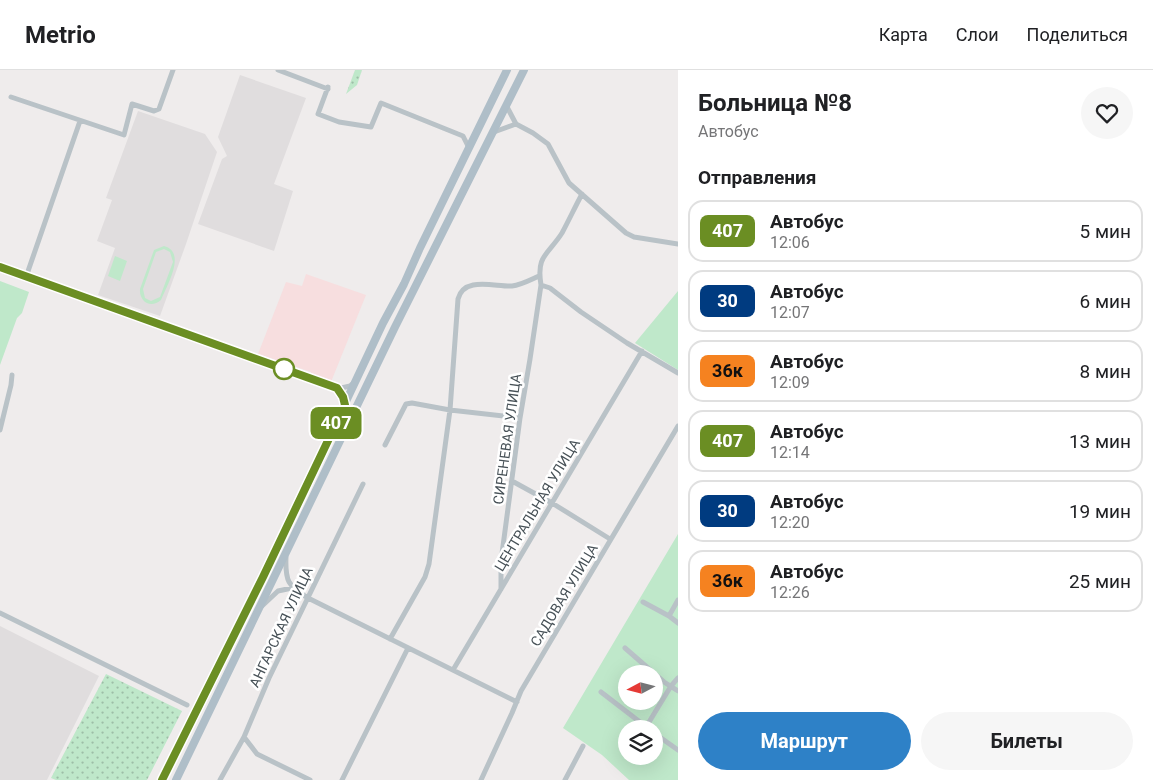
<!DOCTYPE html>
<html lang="ru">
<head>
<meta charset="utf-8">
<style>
  :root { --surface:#fff; --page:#f6f6f6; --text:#202124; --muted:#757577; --line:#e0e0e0; --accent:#2e81c7 }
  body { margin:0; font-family:Roboto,sans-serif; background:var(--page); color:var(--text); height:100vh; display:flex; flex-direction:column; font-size:19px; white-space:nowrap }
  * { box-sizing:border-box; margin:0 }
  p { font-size:16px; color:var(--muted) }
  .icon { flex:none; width:28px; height:28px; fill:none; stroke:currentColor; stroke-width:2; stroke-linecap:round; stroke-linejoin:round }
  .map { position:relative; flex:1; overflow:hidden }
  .sheet { display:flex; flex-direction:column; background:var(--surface); width:475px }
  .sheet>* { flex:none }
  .badge { padding:0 10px; border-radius:8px; font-size:18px; line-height:32px }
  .needle { width:32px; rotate:263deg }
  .buttons { position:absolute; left:618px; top:595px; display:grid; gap:10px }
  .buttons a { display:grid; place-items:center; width:45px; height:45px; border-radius:50%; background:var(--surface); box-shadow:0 5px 20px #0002; font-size:25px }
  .map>.badge { position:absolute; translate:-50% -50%; box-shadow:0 0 0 2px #fff }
  h2 { padding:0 20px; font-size:19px; line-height:45px }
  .round { display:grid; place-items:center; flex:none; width:52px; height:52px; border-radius:26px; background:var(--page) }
  .overview { display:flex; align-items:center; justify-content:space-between; height:85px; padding:0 20px }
  h1 { font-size:24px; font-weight:700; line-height:38px }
  .cta { display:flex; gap:10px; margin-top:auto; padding:10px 20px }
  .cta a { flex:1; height:58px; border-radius:30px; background:var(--accent); color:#fff; font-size:20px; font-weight:700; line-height:58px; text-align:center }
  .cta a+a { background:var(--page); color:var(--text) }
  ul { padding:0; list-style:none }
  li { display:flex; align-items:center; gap:15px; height:62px; margin:0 10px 8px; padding:0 10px; border:2px solid var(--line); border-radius:15px }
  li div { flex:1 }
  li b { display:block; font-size:19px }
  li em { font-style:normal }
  li .badge { min-width:55px; font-weight:700; text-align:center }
  header { display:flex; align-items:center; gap:30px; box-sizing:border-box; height:70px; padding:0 25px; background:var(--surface); border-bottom:1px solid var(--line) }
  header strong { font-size:24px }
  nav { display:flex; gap:28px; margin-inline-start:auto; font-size:18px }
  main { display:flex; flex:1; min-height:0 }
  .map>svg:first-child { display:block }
  .education { fill:#e0ddde }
  .medical { fill:#f7dedf }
  .grass { fill:url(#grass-dots) }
  .garden { fill:#bfe8ca; fill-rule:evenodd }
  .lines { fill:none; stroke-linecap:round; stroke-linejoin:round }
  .minor { stroke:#b9c2c7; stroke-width:5 }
  .primary { stroke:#afbec8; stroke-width:8 }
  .line-casing { stroke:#fff; stroke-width:11 }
  .line { stroke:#6b8e23; stroke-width:8 }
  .stop-dot { fill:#fff; stroke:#6b8e23; stroke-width:2.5 }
  .labels { text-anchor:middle; stroke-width:5; stroke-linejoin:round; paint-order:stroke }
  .street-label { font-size:14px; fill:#475157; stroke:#fff }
</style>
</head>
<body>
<header>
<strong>Metrio</strong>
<nav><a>Карта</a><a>Слои</a><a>Поделиться</a></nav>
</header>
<main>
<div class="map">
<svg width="678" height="710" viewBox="0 0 678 710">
  <defs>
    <pattern id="grass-dots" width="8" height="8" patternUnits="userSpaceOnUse" patternTransform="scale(1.25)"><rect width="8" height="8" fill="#bfe8ca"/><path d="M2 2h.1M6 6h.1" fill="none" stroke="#9dbea7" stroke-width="1.8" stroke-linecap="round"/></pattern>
  </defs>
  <rect width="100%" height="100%" fill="#efecec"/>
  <!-- education -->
  <path class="education" d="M240,5l66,23 -32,86 19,7 -19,60 -76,-27 24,-65 5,-3 -9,-19z
    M138,41l67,23 12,18 -31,92 -26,72 -62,-21 17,-47 -18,-7 15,-41 -6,-2z
    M0,556l99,50 -52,104h-47z"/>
  <!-- medical -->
  <path class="medical" d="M306,204l60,21 -35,87 -20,-7v-3l-53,-18 28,-72 16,4z"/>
  <!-- grass -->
  <path class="grass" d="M355,0h7l-5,15 -11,9z
    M106,604l76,37 -35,69h-91l-5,-2z"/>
  <!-- garden -->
  <path class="garden" d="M164,176c23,6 3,39 -3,54 -10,9 -22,2 -21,-11l14,-39zM164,179l6,3 3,10 -13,35 -9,4 -6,-3 -2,-9 13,-37z
    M115,186l12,5 -7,20 -12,-5z
    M0,211l29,11 -7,21 -5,5 -17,47z
    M678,221v79l-43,-27z
    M678,464v246h-49l-27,-25 -39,-27zM626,604h28v27h-28zM626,659h28v27h-28z"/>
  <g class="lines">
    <!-- minor -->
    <path class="minor" d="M278,0l50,19
      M328,17l-10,27 21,8 32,5 10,-24 82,33 6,12
      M11,27l113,38 8,-31 22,7 5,-2 14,-39
      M506,35l10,19
      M516,54l17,9 15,11 21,39 57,50 8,4 44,7
      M494,62l22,-8
      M0,197l337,122
      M26,207l54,-156
      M541,215c-5,-30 7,-30 21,-52 7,-13 13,-26 20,-39
      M337,319l13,-3 5,-4
      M337,319l6,8 2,6
      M0,360l11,-45 1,-10
      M385,375l21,-41 6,-1 38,7 8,-111c6,-23 37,-12 54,-13 9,-1 18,-6 27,-10
      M512,411l40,22 58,36
      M286,487c-1,24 2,29 22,41l209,104
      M501,519v-28l19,-143 10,-59 11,-74 9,3 31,24 46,31 51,30
      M643,532l26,14 9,7
      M262,536l16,-15 14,-3
      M0,543l187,92
      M669,546l9,-16
      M390,569l35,-62 4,-13 21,-154 70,8
      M625,578l39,34 14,9
      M453,600l189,-319
      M601,622l48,37
      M646,657l25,-41 7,-8
      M654,663l24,17
      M244,667l13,17 53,26
      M220,710l24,-43 25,-59 94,-194
      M342,710l66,-132
      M481,710l31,-67 9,-22 157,-265
      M565,710l18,-34"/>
    <!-- primary -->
    <path class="primary" d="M162,710l101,-203 120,-254 21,-39 16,-36 87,-178
      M176,710l219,-453 129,-257"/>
  </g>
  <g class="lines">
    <defs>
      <path id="line" d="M0,197l337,121 6,9 2,8 -82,172 -101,203"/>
    </defs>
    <!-- line casing -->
    <use href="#line" class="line-casing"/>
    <!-- line -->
    <use href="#line" class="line"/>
  </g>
  <!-- markers -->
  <circle class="stop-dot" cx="284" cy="299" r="10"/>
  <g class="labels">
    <!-- street labels -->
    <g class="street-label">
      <text transform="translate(507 369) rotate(-82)" y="5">СИРЕНЕВАЯ УЛИЦА</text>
      <text transform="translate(537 435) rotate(-59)" y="5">ЦЕНТРАЛЬНАЯ УЛИЦА</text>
      <text transform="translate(564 525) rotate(-59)" y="5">САДОВАЯ УЛИЦА</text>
      <text transform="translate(281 557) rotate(-65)" y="5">АНГАРСКАЯ УЛИЦА</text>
    </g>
  </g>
</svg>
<div class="buttons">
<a><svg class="needle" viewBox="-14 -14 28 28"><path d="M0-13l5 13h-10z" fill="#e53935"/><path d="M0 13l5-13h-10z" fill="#757577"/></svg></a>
<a><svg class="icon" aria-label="layers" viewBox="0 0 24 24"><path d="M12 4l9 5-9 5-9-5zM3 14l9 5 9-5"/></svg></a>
</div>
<b class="badge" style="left:336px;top:353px;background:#6b8e23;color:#fff">407</b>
</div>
<section class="sheet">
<div class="overview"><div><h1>Больница №8</h1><p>Автобус</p></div><a class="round"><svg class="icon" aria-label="heart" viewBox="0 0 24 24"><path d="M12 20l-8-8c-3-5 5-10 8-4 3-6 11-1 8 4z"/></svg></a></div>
<h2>Отправления</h2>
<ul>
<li><span class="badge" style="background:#6b8e23;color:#fff">407</span><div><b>Автобус</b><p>12:06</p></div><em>5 мин</em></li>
<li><span class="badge" style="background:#003b80;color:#fff">30</span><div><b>Автобус</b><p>12:07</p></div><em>6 мин</em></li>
<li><span class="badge" style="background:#f58220;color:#111">36к</span><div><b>Автобус</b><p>12:09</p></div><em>8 мин</em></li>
<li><span class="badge" style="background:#6b8e23;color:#fff">407</span><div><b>Автобус</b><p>12:14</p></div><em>13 мин</em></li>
<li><span class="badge" style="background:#003b80;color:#fff">30</span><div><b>Автобус</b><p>12:20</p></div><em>19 мин</em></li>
<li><span class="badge" style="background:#f58220;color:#111">36к</span><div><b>Автобус</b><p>12:26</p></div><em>25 мин</em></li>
</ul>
<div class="cta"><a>Маршрут</a><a>Билеты</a></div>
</section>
</main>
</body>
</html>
